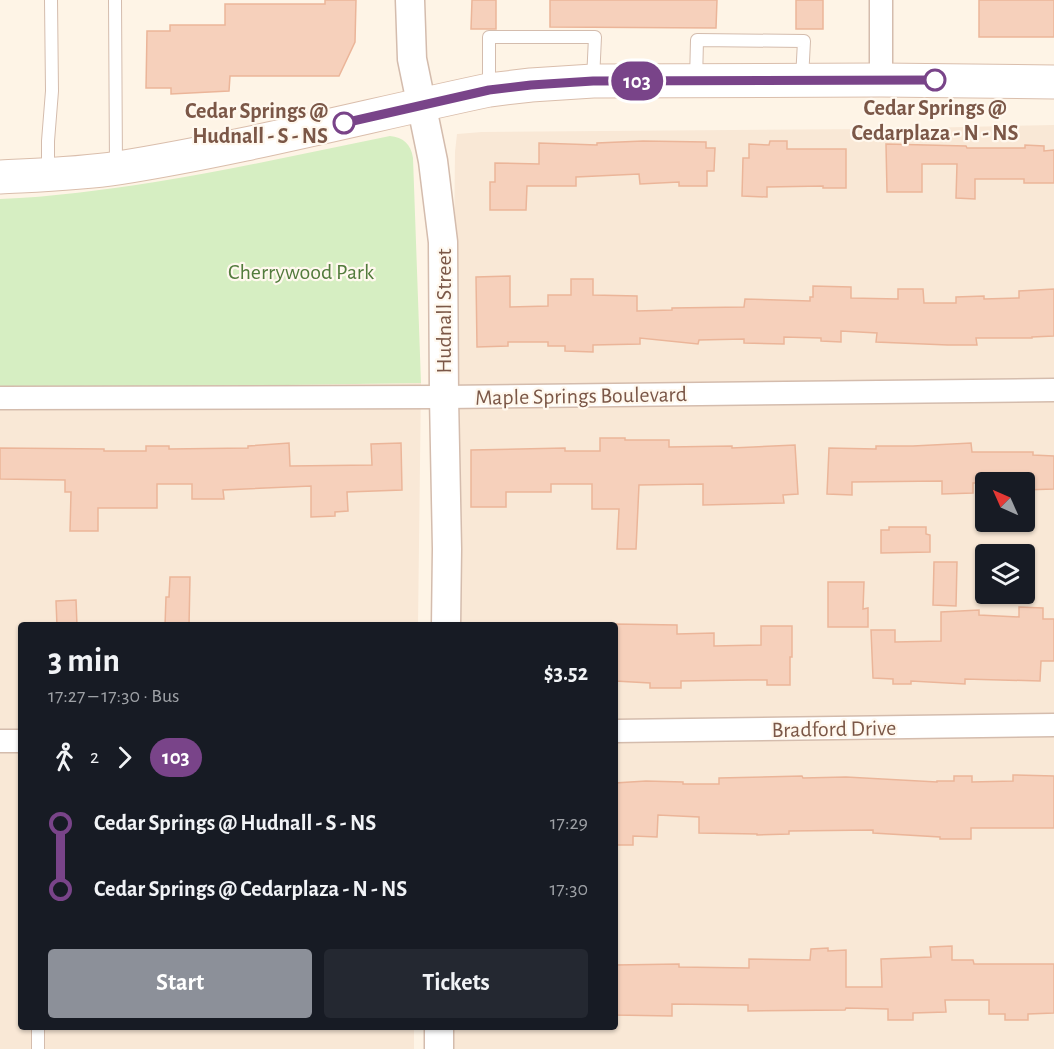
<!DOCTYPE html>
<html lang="en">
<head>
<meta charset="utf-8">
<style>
  :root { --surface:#171b24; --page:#242831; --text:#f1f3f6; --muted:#9ea1a6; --accent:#8c9099 }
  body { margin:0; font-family:"Alegreya Sans",sans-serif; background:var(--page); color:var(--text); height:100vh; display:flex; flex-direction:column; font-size:22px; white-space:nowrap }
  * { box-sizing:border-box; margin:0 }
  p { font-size:20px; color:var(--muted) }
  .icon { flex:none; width:33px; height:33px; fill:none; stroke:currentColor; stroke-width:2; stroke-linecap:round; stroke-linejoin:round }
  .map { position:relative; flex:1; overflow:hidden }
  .side { position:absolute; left:18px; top:622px; width:600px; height:408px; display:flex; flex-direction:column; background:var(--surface); border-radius:6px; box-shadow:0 2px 4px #0004 }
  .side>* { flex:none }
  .badge { padding:0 12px; border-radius:20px; font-size:21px; line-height:39px }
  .needle { width:39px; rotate:315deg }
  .buttons { position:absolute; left:975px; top:472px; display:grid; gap:12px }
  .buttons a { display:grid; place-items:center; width:60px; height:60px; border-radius:6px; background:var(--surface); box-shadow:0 2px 4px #0004; font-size:30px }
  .map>.badge { position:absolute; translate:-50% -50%; box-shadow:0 0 0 3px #fff }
  .legs { display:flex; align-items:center; gap:9px; height:66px; padding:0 30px; font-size:20px }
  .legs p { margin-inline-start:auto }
  .head { display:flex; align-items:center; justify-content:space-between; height:102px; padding:0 30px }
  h1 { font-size:33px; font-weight:700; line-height:45px }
  .cta { display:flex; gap:12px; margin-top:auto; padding:12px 30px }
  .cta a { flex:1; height:69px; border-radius:6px; background:var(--accent); color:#fff; font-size:24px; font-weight:700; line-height:69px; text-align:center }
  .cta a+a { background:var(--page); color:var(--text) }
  ul { padding:0 30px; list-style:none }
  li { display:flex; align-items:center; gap:21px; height:66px; font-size:22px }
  li i { display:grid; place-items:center; width:9px; height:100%; margin:0 8px; background:currentColor }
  li i::after { content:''; width:15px; height:15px; margin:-8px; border:4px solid; border-radius:50%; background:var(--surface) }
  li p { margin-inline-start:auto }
  li:first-child i { background:linear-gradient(#0000 50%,currentColor 0) }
  li:last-child i { background:linear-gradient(currentColor 50%,#0000 0) }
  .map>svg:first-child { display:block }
  .residential { fill:#f9e8d6; fill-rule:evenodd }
  .green { fill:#d6eec2 }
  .building { fill:#f6d0bb; stroke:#ebb599; stroke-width:1.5 }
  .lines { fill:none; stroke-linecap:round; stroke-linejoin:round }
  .service-casing { stroke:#d4bcad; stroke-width:14 }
  .minor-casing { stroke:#d4bcad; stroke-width:25 }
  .tertiary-casing { stroke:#d4bcad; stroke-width:31 }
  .secondary-casing { stroke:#dabeac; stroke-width:35 }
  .service { stroke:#fff; stroke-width:12 }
  .minor { stroke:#fff; stroke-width:22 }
  .tertiary { stroke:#fff; stroke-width:28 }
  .secondary { stroke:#fff; stroke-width:33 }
  .line-1-casing { stroke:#fff; stroke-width:14 }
  .line-1 { stroke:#794489; stroke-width:9 }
  .stop-1-dot { fill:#fff; stroke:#794489; stroke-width:3 }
  .labels { text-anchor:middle; stroke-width:4.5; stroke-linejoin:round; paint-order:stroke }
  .stop-label { font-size:22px; font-weight:bold; fill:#7b5747; stroke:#fff8ee }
  .park-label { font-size:22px; fill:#527b3c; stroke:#fff8ee }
  .street-label { font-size:22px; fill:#7b5747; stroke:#fff8ee }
</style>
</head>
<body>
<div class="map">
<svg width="1054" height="1049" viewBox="0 0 1054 1049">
  <rect width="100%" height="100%" fill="#fef4e6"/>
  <!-- residential -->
  <path class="residential" d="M1054,125v924h-608v-21h169v-402l-165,-1 5,-473 2,-18 25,-2 395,-3zM986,483h38v39h-38zM986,555h38v39h-38z
    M421,383l-3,242 -397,1v402h393v21h-414v-660z"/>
  <!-- green -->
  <path class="green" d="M390,136c13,1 21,8 23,22l8,225 -421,6v-190c52,-2 104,-9 155,-17 79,-13 157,-30 235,-46z"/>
  <!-- building -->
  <path class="building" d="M325,0h31l-1,42 -16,34h-109l-1,15 -58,3v-6h-25l1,-57h23v-6h55v-21h100z
    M472,0h24v29h-25z
    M550,0h167l-1,28 -166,-1z
    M796,0h27v29h-27z
    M979,0h75v37h-75z
    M643,141l63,1v6h9l-1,23h-7v15h-28v-4l-39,2 -1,-10 -63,3v9h-49l-1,24h-36v-28h5v-19l44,1v-21l58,2v-2z
    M770,141h17v8h59v39h-23v-2l-56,1v10l-25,-1 1,-38h6v-14l20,1z
    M886,144l80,2 1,2h58v-3l19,1v5l10,-1v33h-30v-4h-49v20l-19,-1 1,-34h-35v28h-35z
    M510,276v31l38,-1v-11h23v-16h22v16l44,1v15l35,-1v-2l72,-1 1,-8 65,2v-4h3v-11l38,1v11l47,1v-10h25l1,14h32v-6l28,-1v3l35,-1v-7l35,-2v47l-22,1v1h-56l1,7h-29l-72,-3 1,-9 -36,-2v11l-20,-1v-3l-37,-1v7l-40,-1v-4l-45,1 -1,4 -58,-6v6l-47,1v7l-28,-1v-5h-17v-4h-40v4l-31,1 -1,-70z
    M600,438h25v2h44v7l63,-1v2l63,-3 3,49 -15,1 1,8 -81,2v-21l-64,1 -3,64h-19l2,-40h-27v-25h-41v8h-45v15h-35v-57l94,-2v3h35z
    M289,443l1,23 82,-1 -1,-21 30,-1 1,47 -55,2 1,19 -13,1v4l-24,1v-31l-88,4 1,9h-32v-15h-35v24h-59v23h-28l1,-39h-6v-12l-65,-1v-31l104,1v2h42v-5h23v3l79,-1v-2z
    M971,443l1,9h61v3l21,1v33l-30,1v-7h-51v10l-31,1v-13l-90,1v13l-25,-1 2,-46 47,1v-3h37z
    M889,527h37v7l4,1v17l-49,1v-23h8z
    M934,562h23l-1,44 -23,-1z
    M170,577h20l-1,49h-24l1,-29h3z
    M828,582h36l-1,27 5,-1v19h-40z
    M76,600l1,26h-20l-1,-25z
    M1019,607l24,1v11h11v42h-13l-1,20 -75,-2v5l-54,-3v3h-18v-5l-20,-1 -2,-48h24v12l46,-1v-29l38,-2v5l40,2z
    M615,624l62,1v9l37,-1v13l47,-1v-19h31v31h-2v28h-23v-5h-19l-67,1v7h-31v-5l-35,-2z
    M1013,775l41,1v52h-83v11h-31v-2l-67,-4v-3l-84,1v3l-32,1v-1l-58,-1v-16l-41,-2 -1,22 -24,-1v9h-18v-62l31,-2 37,1v2h36v-6l83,-2 1,2 43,-1 91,5v-1h17v-5h18v6l41,-1z
    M952,946v14h21l1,4h80v49l-26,1v6h-23v-6h-16v-14h-44l1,12 -33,1v7h-25v-11l-42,-1 -1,2 -97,1v-6l-76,-1v12l-57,-1v-50l64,-1v3l70,1v-9l61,1 1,-11 17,-1v3l18,-1v37h36l-1,-28 50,-2 -1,-10z"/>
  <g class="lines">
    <defs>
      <path id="service" d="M115,0l1,167
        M696,81l1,-41 107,1 -2,38
        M489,89v-52h106l-2,43
        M48,173v-32l4,-50 -1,-91
        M38,1049v-21"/>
      <path id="minor" d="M881,80v-80
        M0,398l444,-1 610,-7
        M615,731l439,-6
        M0,741h21"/>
      <path id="tertiary" d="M410,0l2,59 21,102 10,81 1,155 3,152 -1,77
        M439,1049v-21"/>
      <path id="secondary" d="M0,177c39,-2 79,-3 118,-9 125,-20 248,-52 371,-78l42,-5 62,-4 288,-1 173,2"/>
    </defs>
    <!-- service casing -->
    <use href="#service" class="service-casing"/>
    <!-- minor casing -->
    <use href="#minor" class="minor-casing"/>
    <!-- tertiary casing -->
    <use href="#tertiary" class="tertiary-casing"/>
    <!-- secondary casing -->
    <use href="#secondary" class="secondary-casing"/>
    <!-- service -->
    <use href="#service" class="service"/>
    <!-- minor -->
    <use href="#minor" class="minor"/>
    <!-- tertiary -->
    <use href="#tertiary" class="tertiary"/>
    <!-- secondary -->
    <use href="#secondary" class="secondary"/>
  </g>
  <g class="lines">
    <defs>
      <path id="line-1" d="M344,123l145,-33 42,-5 62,-4 342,-1"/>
    </defs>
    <!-- line-1 casing -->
    <use href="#line-1" class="line-1-casing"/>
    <!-- line-1 -->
    <use href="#line-1" class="line-1"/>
  </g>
  <!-- markers -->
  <g class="stop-1-dot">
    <circle cx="935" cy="80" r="10"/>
    <circle cx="344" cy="123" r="10"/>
  </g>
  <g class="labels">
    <!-- stop labels -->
    <g class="stop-label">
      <text x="935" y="115">Cedar Springs @<tspan x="935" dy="25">Cedarplaza - N - NS</tspan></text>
      <text x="328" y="118" text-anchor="end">Cedar Springs @<tspan x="328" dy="25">Hudnall - S - NS</tspan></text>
    </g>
    <!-- park labels -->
    <g class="park-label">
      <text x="301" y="279">Cherrywood Park</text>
    </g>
    <!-- street labels -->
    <g class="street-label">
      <text transform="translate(443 311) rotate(-90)" y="8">Hudnall Street</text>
      <text transform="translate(581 395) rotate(-1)" y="8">Maple Springs Boulevard</text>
      <text transform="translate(834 728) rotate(-1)" y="8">Bradford Drive</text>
    </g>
  </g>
</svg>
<div class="buttons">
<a><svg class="needle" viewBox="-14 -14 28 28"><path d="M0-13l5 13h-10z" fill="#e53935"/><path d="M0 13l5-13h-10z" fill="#9ea1a6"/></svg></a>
<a><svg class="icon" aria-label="layers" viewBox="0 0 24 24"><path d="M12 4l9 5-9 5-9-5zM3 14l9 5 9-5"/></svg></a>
</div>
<b class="badge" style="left:637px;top:81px;background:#794489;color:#fff">103</b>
<section class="side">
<div class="head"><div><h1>3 min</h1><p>17:27 – 17:30 · Bus</p></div><b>$3.52</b></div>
<div class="legs"><svg class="icon" aria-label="walk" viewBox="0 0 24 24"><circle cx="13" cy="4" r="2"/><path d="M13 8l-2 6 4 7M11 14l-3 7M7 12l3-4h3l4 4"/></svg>2<svg class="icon" aria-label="forward" viewBox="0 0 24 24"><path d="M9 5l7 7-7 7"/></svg><b class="badge" style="background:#794489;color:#fff">103</b></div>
<ul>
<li><i style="color:#794489"></i><b>Cedar Springs @ Hudnall - S - NS</b><p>17:29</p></li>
<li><i style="color:#794489"></i><b>Cedar Springs @ Cedarplaza - N - NS</b><p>17:30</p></li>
</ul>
<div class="cta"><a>Start</a><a>Tickets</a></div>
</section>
</div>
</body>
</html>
